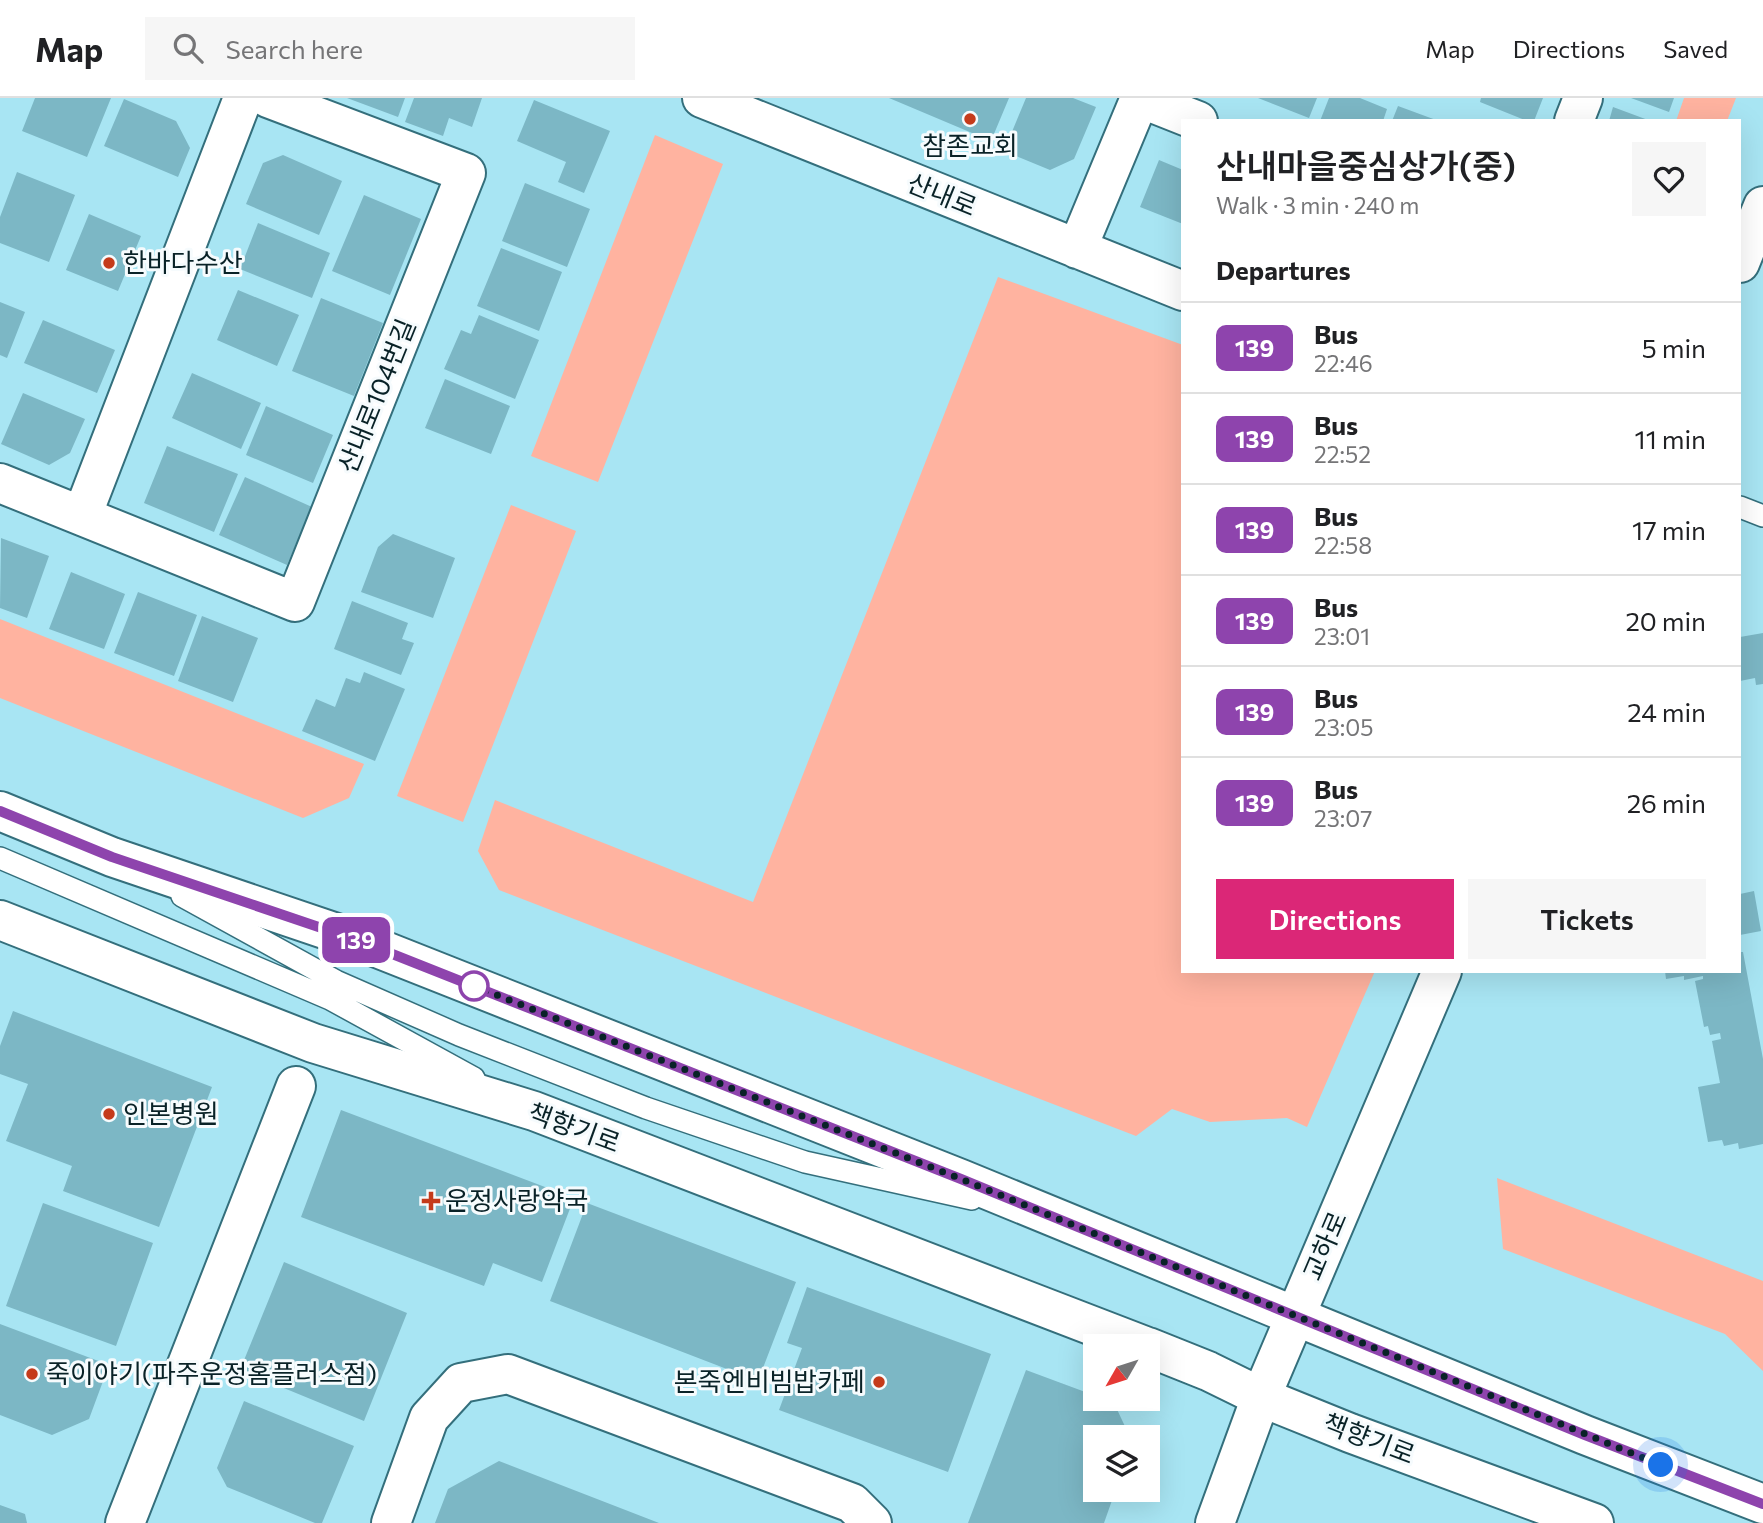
<!DOCTYPE html>
<html lang="en">
<head>
<meta charset="utf-8">
<style>
  :root { --surface:#fff; --page:#f6f6f6; --text:#202124; --muted:#757577; --line:#e0e0e0; --accent:#db2777 }
  body { margin:0; font-family:Commissioner,"Noto Sans KR",sans-serif; background:var(--page); color:var(--text); height:100vh; display:flex; flex-direction:column; font-size:26px; white-space:nowrap }
  * { box-sizing:border-box; margin:0 }
  p { font-size:23px; color:var(--muted) }
  .icon { flex:none; width:38px; height:38px; fill:none; stroke:currentColor; stroke-width:2; stroke-linecap:round; stroke-linejoin:round }
  .map { position:relative; flex:1; overflow:hidden }
  .details { position:absolute; left:1181px; top:21px; width:560px; height:854px; display:flex; flex-direction:column; background:var(--surface); border-radius:0px; box-shadow:0 7px 28px #0002 }
  .details>* { flex:none }
  .badge { padding:0 14px; border-radius:10px; font-size:24px; line-height:46px }
  .needle { width:46px; rotate:231deg }
  .controls { position:absolute; left:1083px; top:1236px; display:grid; gap:14px }
  .controls a { display:grid; place-items:center; width:77px; height:77px; border-radius:0px; background:var(--surface); box-shadow:0 7px 28px #0002; font-size:35px }
  .you { position:absolute; width:35px; height:35px; margin:-18px; border:5px solid #fff; border-radius:50%; background:#1a73e8; box-shadow:0 0 0 10px #1a73e833 }
  .map>.badge { position:absolute; translate:-50% -50%; box-shadow:0 0 0 4px #fff }
  h2 { padding:0 35px; font-size:26px; line-height:63px }
  .round { display:grid; place-items:center; flex:none; width:74px; height:74px; border-radius:0px; background:var(--page) }
  .headline { display:flex; align-items:center; justify-content:space-between; height:119px; padding:0 35px }
  h1 { font-size:33px; font-weight:600; line-height:52px }
  .primary-button { display:flex; gap:14px; margin-top:auto; padding:14px 35px }
  .primary-button a { flex:1; height:80px; border-radius:0px; background:var(--accent); color:#fff; font-size:28px; font-weight:600; line-height:80px; text-align:center }
  .primary-button a+a { background:var(--page); color:var(--text) }
  ul { padding:0; list-style:none }
  li { display:flex; align-items:center; gap:21px; height:91px; padding:0 35px; border-top:2px solid var(--line) }
  li div { flex:1 }
  li b { display:block; font-size:26px }
  li em { font-style:normal }
  li .badge { min-width:77px; font-weight:700; text-align:center }
  header { display:flex; align-items:center; gap:42px; box-sizing:border-box; height:98px; padding:0 35px; background:var(--surface); border-bottom:2px solid var(--line) }
  header strong { font-size:33px }
  nav { display:flex; gap:38px; margin-inline-start:auto; font-size:24px }
  .search { width:490px; height:63px; background:var(--page); display:flex; align-items:center; gap:18px; box-sizing:border-box; padding:0 24px; border-radius:0px; color:var(--muted); font-size:26px }
  .map>svg:first-child { display:block }
  .green { fill:#ffb3a0 }
  .building { fill:#7cb7c5 }
  .lines { fill:none; stroke-linecap:round; stroke-linejoin:round }
  .lane-casing { stroke:#346f7c; stroke-width:24 }
  .street-casing { stroke:#346f7c; stroke-width:42 }
  .secondary-casing { stroke:#346f7c; stroke-width:42 }
  .lane { stroke:#fff; stroke-width:21 }
  .street { stroke:#fff; stroke-width:38 }
  .secondary { stroke:#fff; stroke-width:38 }
  .line-casing { stroke:#fff; stroke-width:16 }
  .line { stroke:#8e44ad; stroke-width:10 }
  .walk { stroke:#092227; stroke-width:7; stroke-dasharray:0 12.6 }
  .poi-dot { fill:#c53b1b; stroke:#f6fbfd; stroke-width:2.5 }
  .stop-dot { fill:#fff; stroke:#8e44ad; stroke-width:3.5 }
  .labels { text-anchor:middle; stroke-width:6; stroke-linejoin:round; paint-order:stroke }
  .poi-label { font-size:26px; fill:#092227; stroke:#f6fbfd; text-anchor:start }
  .street-label { font-size:26px; fill:#092227; stroke:#f6fbfd }
</style>
</head>
<body>
<header>
<strong>Map</strong>
<div class="search"><svg class="icon" aria-label="search" viewBox="0 0 24 24"><circle cx="10" cy="10" r="6"/><path d="M15 15l6 6"/></svg>Search here</div>
<nav><a>Map</a><a>Directions</a><a>Saved</a></nav>
</header>
<div class="map">
<svg width="1763" height="1425" viewBox="0 0 1763 1425">
  <rect width="100%" height="100%" fill="#a8e5f3"/>
  <!-- green -->
  <path class="green" d="M1684,0h52l-9,23h-51z
    M655,37l68,29 -125,318 -67,-26z
    M998,179l185,68v626h192l-68,156 -20,-9 -77,4 -38,-13 -36,27 -637,-246 -21,-39 17,-51 258,102z
    M511,407l65,26 -113,291 -66,-26z
    M0,521l364,145 -15,34 -46,20 -303,-120z
    M1497,1080l266,103v90l-38,-37 -222,-85z"/>
  <!-- building -->
  <path class="building" d="M35,0h76l-24,59 -65,-26z
    M347,0h58l-7,19z
    M414,0h68l-10,29 -23,-9 -6,18 -38,-14z
    M889,0h120l-18,43z
    M1026,0h47l23,9 -22,52 -24,11 -46,-19z
    M1258,0h59l-8,20z
    M1329,0h31l27,11 -4,12h-63z
    M1481,0h62l-9,23h-7l-47,-19z
    M1631,0h43l-5,14z
    M124,1l52,22 14,27 -12,29 -74,-31z
    M534,2l76,31 -26,62 -26,-11 8,-20 -49,-21z
    M1398,8l38,14v1h-44z
    M1613,9l35,13v1h-39z
    M283,57l59,26 -23,54 -73,-31 17,-41z
    M1159,62l24,10v54l-43,-17z
    M17,74l58,23 -26,67 -49,-19v-26z
    M525,85l65,26 -23,58 -65,-26z
    M364,97l57,24 -31,76 -58,-24z
    M89,116l52,22 -23,55 -52,-21z
    M258,125l72,30 -18,45 -72,-29z
    M501,150l61,24 -23,59 -62,-25z
    M238,192l61,25 -22,51 -60,-26z
    M321,200l62,25 -29,73 -62,-25z
    M0,204l25,10 -18,46 -7,-3z
    M479,217l60,25 -24,59 -71,-30 17,-39 10,4z
    M43,222l72,30 -18,43 -73,-30z
    M192,275l69,30 -20,46 -69,-31z
    M445,281l65,27 -19,48 -66,-26z
    M23,295l62,26 -15,34 -21,12 -48,-21z
    M266,308l67,29 -20,48 -67,-28z
    M167,348l71,28 -24,58 -70,-29z
    M245,379l67,30 -25,58 -68,-30z
    M393,436l62,24 -22,60 -72,-26 17,-45z
    M1,440l48,18 -22,62 -27,-10z
    M71,474l54,22 -21,55 -55,-20z
    M138,494l59,23 -23,61 -60,-23z
    M352,503l56,22 -6,16 12,4 -13,32 -67,-26z
    M202,518l56,22 -25,64 -55,-21z
    M1763,535v51l-7,1 -1,-7 -15,3v-44z
    M364,574l41,17 -30,72 -73,-30 14,-32 19,8 11,-29 14,5z
    M1754,793l7,40 -21,4v-41z
    M1740,854h3l20,107v85l-24,5 -1,-6 -14,3 -2,-6 -14,2 -10,-55 22,-4 -8,-42 9,-2 -1,-6 -10,2 -2,-9 -4,1 -9,-46 8,-2v-3l-19,4v-4l-18,3 -1,-8h75z
    M13,913l199,76 -53,140 -96,-36 9,-25 -66,-25 22,-57 -28,-10v-28z
    M341,1012l233,88 -32,84 -49,-19 -9,23 -183,-69z
    M43,1105l110,40 -37,103 -110,-40z
    M587,1105l209,79 -38,99 -208,-80z
    M284,1164l123,51 -43,108 -124,-51z
    M807,1189l184,67 -43,118 -169,-62 23,-62 -15,-5z
    M0,1226l109,41 -20,54 -37,16 -52,-20z
    M1026,1272l70,26v2l18,5 16,34h-34v52h20l-12,34h-136z
    M244,1303l110,45 -32,77h-7l-88,-36 -10,-19z
    M499,1363l160,62h-224l13,-34z
    M0,1407l25,9 2,9h-27z"/>
  <g class="lines">
    <defs>
      <path id="lane" d="M1740,409l23,9
        M0,760l330,141 144,79
        M182,798l154,85 123,54 187,73 159,54 167,37"/>
      <path id="street" d="M702,0l481,193
        M1140,0l58,23
        M1574,23l9,-23
        M1077,151l63,-151
        M1740,165l23,-57
        M0,385l295,119 171,-429 -198,-75
        M82,418l161,-418
        M125,1425l171,-437
        M391,1425l38,-105 32,-35 47,-9 344,129 20,20
        M1215,1425l46,-126 181,-426"/>
      <path id="secondary" d="M0,713l112,46 245,83 604,239 624,256 178,69
        M0,822l313,123 221,68 611,235
        M1148,1249l60,24 53,26 89,36 244,90"/>
    </defs>
    <!-- lane casing -->
    <use href="#lane" class="lane-casing"/>
    <!-- street casing -->
    <use href="#street" class="street-casing"/>
    <!-- secondary casing -->
    <use href="#secondary" class="secondary-casing"/>
    <!-- lane -->
    <use href="#lane" class="lane"/>
    <!-- street -->
    <use href="#street" class="street"/>
    <!-- secondary -->
    <use href="#secondary" class="secondary"/>
  </g>
  <g class="lines">
    <defs>
      <path id="line" d="M0,713l112,46 245,83 604,239 624,256 178,69"/>
    </defs>
    <!-- line casing -->
    <use href="#line" class="line-casing"/>
    <!-- line -->
    <use href="#line" class="line"/>
    <!-- walk -->
    <path class="walk" d="M474,888l487,193 700,286"/>
  </g>
  <!-- markers -->
  <g class="poi-dot">
    <circle cx="970" cy="21" r="7"/>
    <circle cx="109" cy="165" r="7"/>
    <circle cx="109" cy="1016" r="7"/>
    <path d="M427.5 1092.5h7v7h7v7h-7v7h-7v-7h-7v-7h7z"/>
    <circle cx="32" cy="1276" r="7"/>
    <circle cx="879" cy="1284" r="7"/>
  </g>
  <circle class="stop-dot" cx="474" cy="888" r="14"/>
  <g class="labels">
    <!-- poi labels -->
    <g class="poi-label">
      <text x="970" y="57" text-anchor="middle">참존교회</text>
      <text x="123" y="174">한바다수산</text>
      <text x="123" y="1025">인본병원</text>
      <text x="445" y="1112">운정사랑약국</text>
      <text x="46" y="1285">죽이야기(파주운정홈플러스점)</text>
      <text x="865" y="1293" text-anchor="end">본죽엔비빔밥카페</text>
    </g>
    <!-- street labels -->
    <g class="street-label">
      <text transform="translate(942 97) rotate(22)" y="9">산내로</text>
      <text transform="translate(377 298) rotate(-68)" y="9">산내로104번길</text>
      <text transform="translate(574 1030) rotate(20)" y="9">책향기로</text>
      <text transform="translate(1325 1148) rotate(-67)" y="9">교하로</text>
      <text transform="translate(1369 1341) rotate(21)" y="9">책향기로</text>
    </g>
  </g>
</svg>
<div class="controls">
<a><svg class="needle" viewBox="-14 -14 28 28"><path d="M0-13l5 13h-10z" fill="#e53935"/><path d="M0 13l5-13h-10z" fill="#757577"/></svg></a>
<a><svg class="icon" aria-label="layers" viewBox="0 0 24 24"><path d="M12 4l9 5-9 5-9-5zM3 14l9 5 9-5"/></svg></a>
</div>
<div class="you" style="left:1661px;top:1367px"></div>
<b class="badge" style="left:356px;top:842px;background:#8e44ad;color:#fff">139</b>
<section class="details">
<div class="headline"><div><h1>산내마을중심상가(중)</h1><p>Walk · 3 min · 240 m</p></div><a class="round"><svg class="icon" aria-label="heart" viewBox="0 0 24 24"><path d="M12 20l-8-8c-3-5 5-10 8-4 3-6 11-1 8 4z"/></svg></a></div>
<h2>Departures</h2>
<ul>
<li><span class="badge" style="background:#8e44ad;color:#fff">139</span><div><b>Bus</b><p>22:46</p></div><em>5 min</em></li>
<li><span class="badge" style="background:#8e44ad;color:#fff">139</span><div><b>Bus</b><p>22:52</p></div><em>11 min</em></li>
<li><span class="badge" style="background:#8e44ad;color:#fff">139</span><div><b>Bus</b><p>22:58</p></div><em>17 min</em></li>
<li><span class="badge" style="background:#8e44ad;color:#fff">139</span><div><b>Bus</b><p>23:01</p></div><em>20 min</em></li>
<li><span class="badge" style="background:#8e44ad;color:#fff">139</span><div><b>Bus</b><p>23:05</p></div><em>24 min</em></li>
<li><span class="badge" style="background:#8e44ad;color:#fff">139</span><div><b>Bus</b><p>23:07</p></div><em>26 min</em></li>
</ul>
<div class="primary-button"><a>Directions</a><a>Tickets</a></div>
</section>
</div>
</body>
</html>
